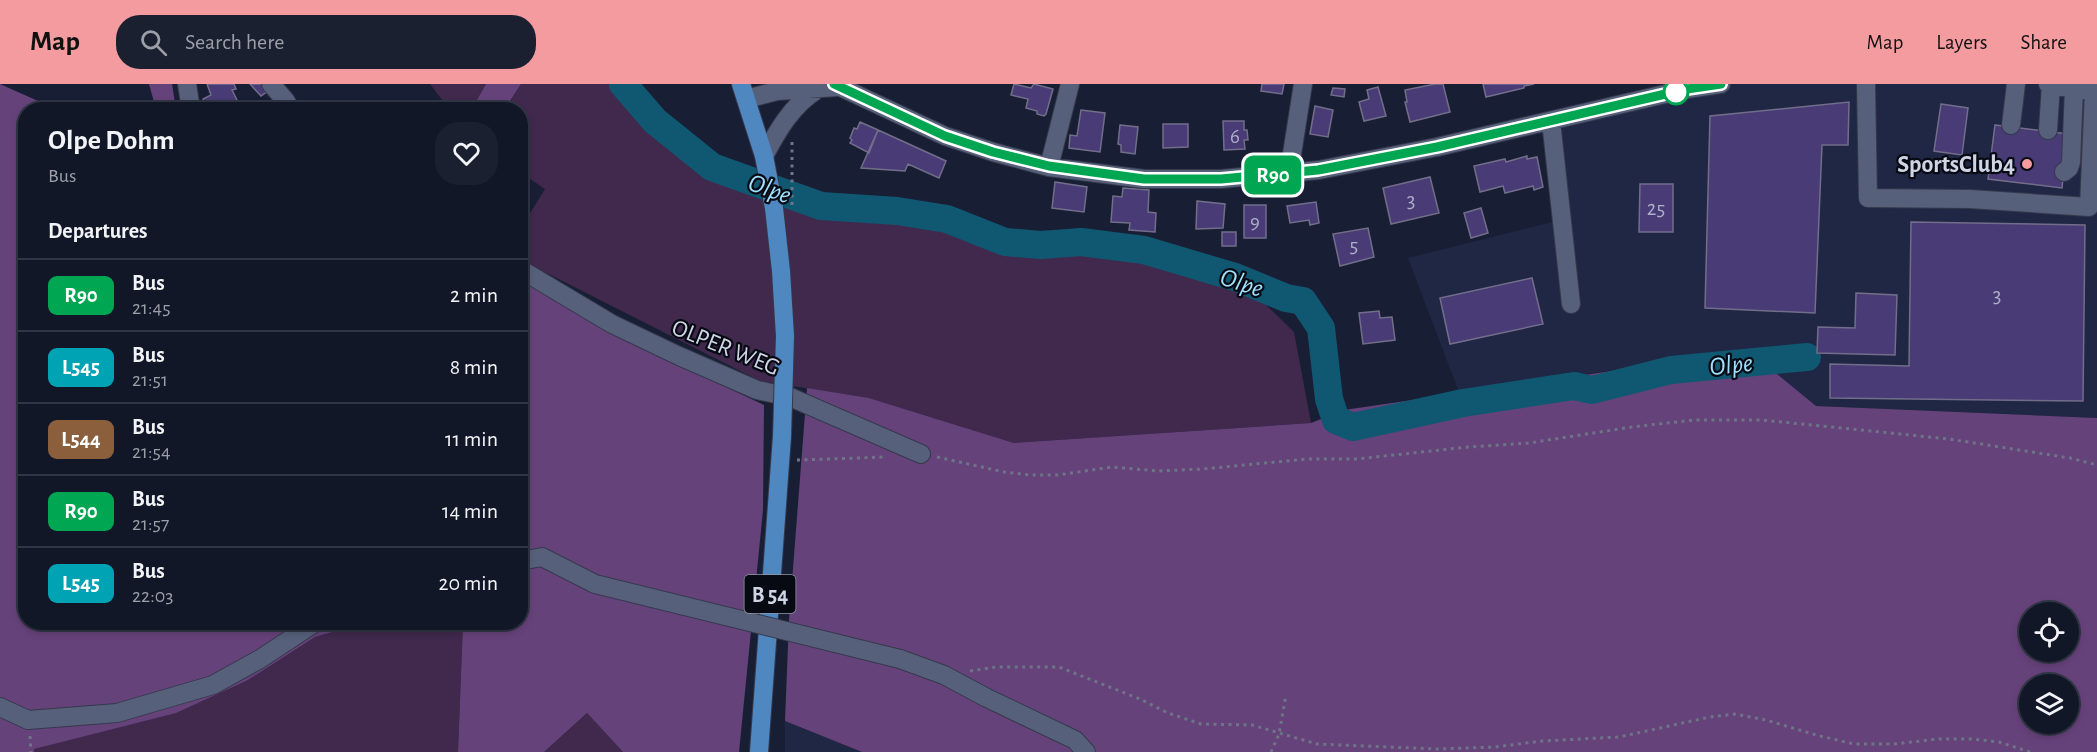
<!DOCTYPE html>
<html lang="en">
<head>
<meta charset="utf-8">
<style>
  :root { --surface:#121728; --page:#1b2030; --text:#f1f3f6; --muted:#9c9fa8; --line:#313645; --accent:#f49b9f }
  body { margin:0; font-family:"Alegreya Sans",sans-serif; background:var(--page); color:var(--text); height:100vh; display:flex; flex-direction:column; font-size:22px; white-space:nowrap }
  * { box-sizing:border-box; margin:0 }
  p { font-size:20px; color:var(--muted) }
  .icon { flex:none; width:33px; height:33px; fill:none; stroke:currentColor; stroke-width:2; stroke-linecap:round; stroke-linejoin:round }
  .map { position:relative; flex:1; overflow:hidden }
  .drawer { position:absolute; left:18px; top:18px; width:510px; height:528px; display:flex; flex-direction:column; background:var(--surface); border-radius:24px; box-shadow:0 3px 9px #0003,0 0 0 2px var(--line) }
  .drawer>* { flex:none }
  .badge { padding:0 12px; border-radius:9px; font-size:21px; line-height:39px }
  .buttons { position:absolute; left:2019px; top:518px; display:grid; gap:12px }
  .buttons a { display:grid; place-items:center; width:60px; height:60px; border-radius:50%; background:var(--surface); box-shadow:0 3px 9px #0003,0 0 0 2px var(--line); font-size:30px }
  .map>.badge { position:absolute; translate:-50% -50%; box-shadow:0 0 0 3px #fff }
  h2 { padding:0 30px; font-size:22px; line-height:54px }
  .round { display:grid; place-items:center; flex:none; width:63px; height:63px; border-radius:24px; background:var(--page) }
  .summary { display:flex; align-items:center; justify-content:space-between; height:102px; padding:0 30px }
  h1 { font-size:28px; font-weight:700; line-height:45px }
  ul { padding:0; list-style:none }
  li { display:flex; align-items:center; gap:18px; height:72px; padding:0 30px; border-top:2px solid var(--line) }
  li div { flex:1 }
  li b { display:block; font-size:22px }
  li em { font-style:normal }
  li .badge { min-width:66px; font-weight:700; text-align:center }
  header { display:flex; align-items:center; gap:36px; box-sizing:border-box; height:84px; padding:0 30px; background:var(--accent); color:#111 }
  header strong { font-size:28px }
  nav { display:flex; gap:33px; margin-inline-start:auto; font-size:21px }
  .search { width:420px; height:54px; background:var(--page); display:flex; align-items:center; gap:15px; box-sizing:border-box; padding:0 21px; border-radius:24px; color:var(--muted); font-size:22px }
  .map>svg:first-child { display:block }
  .built { fill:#1f2744 }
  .green { fill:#40294d }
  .forest { fill:#66427a; fill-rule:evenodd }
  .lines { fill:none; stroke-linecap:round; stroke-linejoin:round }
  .river { stroke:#105872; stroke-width:28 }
  .building { fill:#483b76; stroke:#726e8a; stroke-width:1.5 }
  .minor-casing { stroke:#35394c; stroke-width:20 }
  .major-casing { stroke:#35394c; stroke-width:20 }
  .path { stroke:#6e7487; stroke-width:3; stroke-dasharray:3 4.5; stroke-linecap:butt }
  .minor { stroke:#57607b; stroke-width:18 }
  .major { stroke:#4f87c1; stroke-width:18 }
  .minor-bridge-casing { stroke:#35394c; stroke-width:20; stroke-linecap:butt }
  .major-bridge-casing { stroke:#35394c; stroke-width:20; stroke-linecap:butt }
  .minor-bridge { stroke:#57607b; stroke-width:18 }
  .major-bridge { stroke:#4f87c1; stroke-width:18 }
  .line-casing { stroke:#fff; stroke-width:14 }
  .line { stroke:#00a651; stroke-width:9 }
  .stop-dot { fill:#fff; stroke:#00a651; stroke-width:3 }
  .poi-dot { fill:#f49b9f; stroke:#070913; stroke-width:2 }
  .labels { text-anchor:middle; stroke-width:4.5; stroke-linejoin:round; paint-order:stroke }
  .number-label { font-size:21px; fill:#adaec8 }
  .shield { fill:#070913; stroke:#9398a5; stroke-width:1.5 }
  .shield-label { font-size:22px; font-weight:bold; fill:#cfd5e4 }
  .poi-label { font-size:24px; font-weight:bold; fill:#cfd5e4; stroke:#070913; text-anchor:end }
  .street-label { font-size:24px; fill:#cfd5e4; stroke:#070913 }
  .water-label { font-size:26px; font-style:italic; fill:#a0e1fe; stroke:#070913 }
</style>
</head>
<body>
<header>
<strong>Map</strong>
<div class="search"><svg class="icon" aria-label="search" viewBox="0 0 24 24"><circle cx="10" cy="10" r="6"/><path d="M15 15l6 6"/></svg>Search here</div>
<nav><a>Map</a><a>Layers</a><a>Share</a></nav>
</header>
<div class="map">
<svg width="2097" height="668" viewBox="0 0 2097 668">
  <rect width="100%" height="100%" fill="#181f35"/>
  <!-- built -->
  <path class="built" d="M1721,0h327l49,8v326l-281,-12 -67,-55 -290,41 -51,-134 153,-38 -10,-99z
    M785,637l77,31h-77z"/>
  <!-- green -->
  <path class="green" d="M430,0h56l-14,26 -23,-1z
    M521,0h95l31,41 61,47 111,41 79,5 40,7 61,21 32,7 46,-5 55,9 128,42 34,33 17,91 -297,20 -145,-45 -109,-17 -239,-121v-32l24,-39 -24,-16 -1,-63h-15z
    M364,539h99l-5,129h-424v-3l214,-69 67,-43z
    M587,629l36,39h-79z"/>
  <!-- forest -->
  <path class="forest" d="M0,0l56,25 -30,1v512l338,1 -49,14 -67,43 -72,33 -142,36v3h-34z
    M149,0h23l4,25h-20z
    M486,0h35l-16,25h-33z
    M521,194l106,62 137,65 -1,105 -24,242h-116l-36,-39 -43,39h-86l5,-129 57,-1z
    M1749,267l67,55 281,12v334h-1235l-77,-31 4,-101 18,-232 62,10 145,45 297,-20 33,-13zM2030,528h38v39h-38zM2030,600h38v39h-38z"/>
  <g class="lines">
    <!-- river -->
    <path class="river" d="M623,0l32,37 57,46 109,39 76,5 50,8 58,23 36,3 40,-3 63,8 91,27 51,21 17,3 18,27 8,71 7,21 17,7 110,-24 111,-17 18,4 79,-20 136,-13"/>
  </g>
  <!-- building -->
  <path class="building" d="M207,0h27l2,5 -4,1 5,10 -19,8 1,2h-11l-5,-11 8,-4z
    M250,0h12l6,7 -7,5z
    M1014,0l17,4 3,-4 19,5 -7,25 -2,2 -7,-2v-3l-11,-3 2,-9 -17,-4z
    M1262,0h22l-2,10 -21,-3z
    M1435,0h8l7,28 -40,10 -5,-20h2l-2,-12z
    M1483,0h51l-10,2v2l-38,9z
    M1378,3l8,29 -22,5 -5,-19 10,-3 -2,-9z
    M1333,4l12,1 -1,8 -13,-2z
    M1849,18l-1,43h-26l-7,168 -110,-5 5,-192z
    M1941,20l27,4 -6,47 -28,-4z
    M1315,22l18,4 -5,27 -18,-3z
    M1081,26l24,3 -5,39 -31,-4 1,-13 7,1z
    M1223,37h21v9h3l1,10h-4l1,9 -21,1z
    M860,38l18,8 -9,23 -19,-10 2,-3 -2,-2 4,-10 3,1z
    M1163,40h25v23l-25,1z
    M1120,41l18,2 -3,27 -14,-2v-7l-3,-1z
    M1995,41l73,9 -6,54 -74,-9z
    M878,46l68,31 -7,17 -31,-14 -3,7 -44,-3z
    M1527,72v3l10,-2 6,30 -9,3 -1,-4 -28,7 -2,-7 -23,6 -6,-26 31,-7 1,3z
    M1430,93l9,36 -48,11 -8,-36z
    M1055,98l32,5 -3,25 -32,-4z
    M1640,100h33v48h-34z
    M1123,104l26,2 -1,22 8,1 -1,19 -26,-2 1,-7 -19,-1 2,-26 9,1z
    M1197,117l28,3 -2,24 -27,1z
    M1316,118l3,21 -9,2 -1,-5 -19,3 -3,-17z
    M1244,121h22v33h-22z
    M1481,124l7,25 -17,5 -7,-25z
    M1911,138l174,3 -2,176 -253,-3v-34l79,2z
    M1368,144l6,29 -34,9 -7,-32z
    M1222,148h14v14h-14z
    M1532,194l11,46 -93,20 -10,-46z
    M1856,209l41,2 -2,60 -78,-2 1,-26 37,1z
    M1379,227l1,7 12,-1 3,23 -32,4 -4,-31z"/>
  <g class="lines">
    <defs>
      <path id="minor" d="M187,0l4,26
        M271,0l14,16 6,10
        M834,0l111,52 48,16 56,15 95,12h77l98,-9 118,-23 250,-58 34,-5
        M1866,0l2,114 102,1 119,8 5,-116
        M2048,0l38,6
        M746,15l31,-8 60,-4
        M1551,37l20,183
        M2011,41l5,-41
        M2048,46l3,-46
        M764,72c14,-26 28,-51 54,-67
        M1049,83l21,-83
        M2064,88l5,-4 2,-6 3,-74
        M1289,89l14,-89
        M520,185l92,55 67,32 78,34 33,7 131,57
        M520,477l22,-4 53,27
        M900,575l44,16 43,23 88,42 11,12
        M0,623l28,13 89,-7 96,-28 47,-26 56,-37"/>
      <path id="major" d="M741,0l23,72 10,52
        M759,668l23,-316"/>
    </defs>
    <!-- minor casing -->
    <use href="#minor" class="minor-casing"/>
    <!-- major casing -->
    <use href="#major" class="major-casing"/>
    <!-- path -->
    <path class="path" d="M792,58v65
      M937,373l67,15 26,3h28l54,-8 46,4 45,-2 104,-10h50l111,-12 61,-4 103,-16 62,-7h68l187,19 121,19 27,7
      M797,376l89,-3
      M970,587l26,-4h63l81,32 28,14 33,11 51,1 65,19 119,5 59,-2 47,-6 77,-4 91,-20 25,-3 31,6 50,15 38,9h40l45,-5h33l27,3 31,10
      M30,652l1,16
      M1271,668l8,-18 7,-39"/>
    <!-- minor -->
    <use href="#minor" class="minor"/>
    <!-- major -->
    <use href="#major" class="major"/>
    <defs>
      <path id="minor-bridge" d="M595,500l305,75"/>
      <path id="major-bridge" d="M774,124l7,63 4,65 -3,100"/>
    </defs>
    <!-- minor-bridge casing -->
    <use href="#minor-bridge" class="minor-bridge-casing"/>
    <!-- major-bridge casing -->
    <use href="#major-bridge" class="major-bridge-casing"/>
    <!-- minor-bridge -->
    <use href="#minor-bridge" class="minor-bridge"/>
    <!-- major-bridge -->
    <use href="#major-bridge" class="major-bridge"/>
  </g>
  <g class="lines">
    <defs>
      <path id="line" d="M834,0l111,52 48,16 56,14 95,13h77l97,-9 119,-23 250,-58 34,-5"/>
    </defs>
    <!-- line casing -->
    <use href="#line" class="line-casing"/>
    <!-- line -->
    <use href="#line" class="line"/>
  </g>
  <!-- markers -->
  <circle class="stop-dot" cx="1676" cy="8" r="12"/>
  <circle class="poi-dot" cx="2027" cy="80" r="6"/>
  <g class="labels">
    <!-- number labels -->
    <g class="number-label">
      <text x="1235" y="59">6</text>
      <text x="1411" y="123">3</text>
      <text x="1656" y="131">25</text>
      <text x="1255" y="144">9</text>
      <text x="1354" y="168">5</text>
      <text x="1997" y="218">3</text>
    </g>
    <!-- shield labels -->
    <rect class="shield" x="744.5" y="491" width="51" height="38" rx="4.5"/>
    <g class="shield-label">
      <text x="770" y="518">B 54</text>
    </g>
    <!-- poi labels -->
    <g class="poi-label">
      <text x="2015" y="88">SportsClub4</text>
    </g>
    <!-- street labels -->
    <g class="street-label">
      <text transform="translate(726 263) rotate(22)" y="8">OLPER WEG</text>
    </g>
    <!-- water labels -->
    <g class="water-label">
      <text transform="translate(770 104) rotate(20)" y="9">Olpe</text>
      <text transform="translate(1242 198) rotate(18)" y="9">Olpe</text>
      <text transform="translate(1731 280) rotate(-6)" y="9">Olpe</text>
    </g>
  </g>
</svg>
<div class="buttons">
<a><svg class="icon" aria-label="locate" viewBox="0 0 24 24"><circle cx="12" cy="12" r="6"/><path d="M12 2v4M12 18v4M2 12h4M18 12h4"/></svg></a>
<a><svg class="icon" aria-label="layers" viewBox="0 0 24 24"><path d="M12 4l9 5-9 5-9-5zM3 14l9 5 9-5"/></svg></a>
</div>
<b class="badge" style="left:1273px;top:91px;background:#00a651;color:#fff">R90</b>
<section class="drawer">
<div class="summary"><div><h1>Olpe Dohm</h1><p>Bus</p></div><a class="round"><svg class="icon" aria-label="heart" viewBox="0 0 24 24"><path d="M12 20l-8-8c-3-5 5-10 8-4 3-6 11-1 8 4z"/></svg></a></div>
<h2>Departures</h2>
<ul>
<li><span class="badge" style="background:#00a651;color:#fff">R90</span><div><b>Bus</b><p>21:45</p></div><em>2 min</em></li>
<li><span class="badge" style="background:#00a3b4;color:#fff">L545</span><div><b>Bus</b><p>21:51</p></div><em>8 min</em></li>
<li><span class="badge" style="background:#8b5e3c;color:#fff">L544</span><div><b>Bus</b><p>21:54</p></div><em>11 min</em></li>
<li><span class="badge" style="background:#00a651;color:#fff">R90</span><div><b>Bus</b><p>21:57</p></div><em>14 min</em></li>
<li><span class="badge" style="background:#00a3b4;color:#fff">L545</span><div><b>Bus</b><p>22:03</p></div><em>20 min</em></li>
</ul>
</section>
</div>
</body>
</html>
